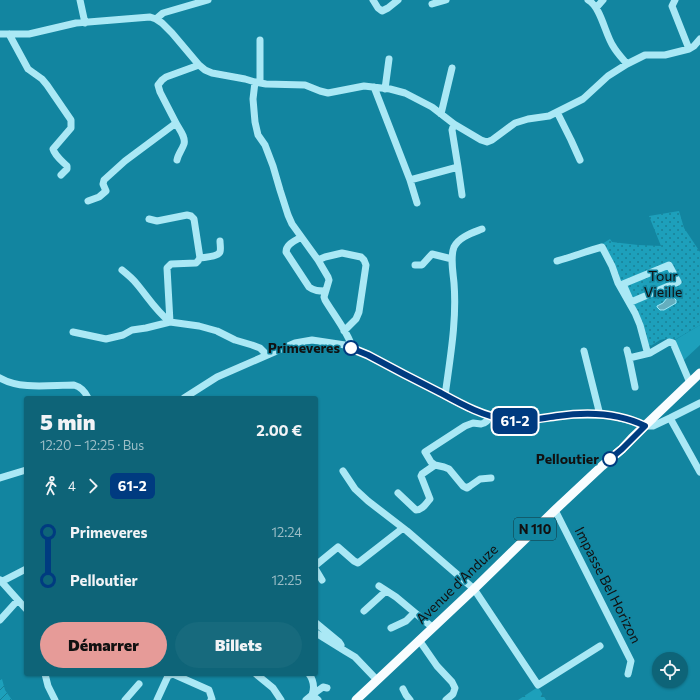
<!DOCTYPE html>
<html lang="fr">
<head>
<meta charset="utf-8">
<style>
  :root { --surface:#0e6478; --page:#176a7d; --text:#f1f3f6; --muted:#9bbdc6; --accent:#e69b98 }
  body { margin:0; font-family:Commissioner,sans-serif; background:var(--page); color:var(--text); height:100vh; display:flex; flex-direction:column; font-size:15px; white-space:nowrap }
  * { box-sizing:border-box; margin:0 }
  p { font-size:13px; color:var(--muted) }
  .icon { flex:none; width:22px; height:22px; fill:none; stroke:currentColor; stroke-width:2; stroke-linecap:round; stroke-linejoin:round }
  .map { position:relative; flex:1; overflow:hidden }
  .panel { position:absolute; left:24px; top:396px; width:294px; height:280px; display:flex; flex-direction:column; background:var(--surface); border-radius:4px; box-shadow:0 1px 3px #0004 }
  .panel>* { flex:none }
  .badge { padding:0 8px; border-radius:6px; font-size:14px; line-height:26px }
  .tools { position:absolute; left:652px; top:652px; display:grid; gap:8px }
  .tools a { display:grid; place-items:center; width:36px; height:36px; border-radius:50%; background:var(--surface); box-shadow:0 1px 3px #0004; font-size:20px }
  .map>.badge { position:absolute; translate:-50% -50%; box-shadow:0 0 0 2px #fff }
  .legs { display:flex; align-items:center; gap:6px; height:44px; padding:0 16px; font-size:13px }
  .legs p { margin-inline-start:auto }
  .head { display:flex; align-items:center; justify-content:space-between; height:68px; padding:0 16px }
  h1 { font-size:22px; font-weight:800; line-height:30px }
  .cta { display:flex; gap:8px; margin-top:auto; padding:8px 16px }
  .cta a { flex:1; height:46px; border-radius:24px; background:var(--accent); color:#111; font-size:16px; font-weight:800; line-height:46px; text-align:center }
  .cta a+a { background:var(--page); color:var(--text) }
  ul { padding:0 16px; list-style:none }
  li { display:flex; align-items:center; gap:14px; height:48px; font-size:15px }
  li i { display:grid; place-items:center; width:6px; height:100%; margin:0 5px; background:currentColor }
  li i::after { content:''; width:10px; height:10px; margin:-5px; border:3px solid; border-radius:50%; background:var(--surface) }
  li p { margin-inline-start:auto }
  li:first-child i { background:linear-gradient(#0000 50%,currentColor 0) }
  li:last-child i { background:linear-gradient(currentColor 50%,#0000 0) }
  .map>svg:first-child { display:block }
  .grass { fill:#1da0bb }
  .forest { fill:url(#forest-firs) }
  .park { fill:url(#park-dots) }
  .garden { fill:url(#garden-furrows) }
  .water { fill:#65aebe; stroke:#9ce9f8 }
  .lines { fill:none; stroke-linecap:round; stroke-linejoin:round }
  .minor { stroke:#aae8f5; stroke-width:7 }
  .major { stroke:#f8fdff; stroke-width:9 }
  .line-1-casing { stroke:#fff; stroke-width:9 }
  .line-1 { stroke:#003b80; stroke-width:6 }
  .stop-1-dot { fill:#fff; stroke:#003b80; stroke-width:2 }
  .labels { text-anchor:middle; stroke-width:3; stroke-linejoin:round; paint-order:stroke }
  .shield { fill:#1285a0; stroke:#11343c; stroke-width:1 }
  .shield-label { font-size:13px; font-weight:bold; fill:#111 }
  .park-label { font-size:14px; fill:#111; stroke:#1285a0 }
  .stop-label { font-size:14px; font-weight:bold; fill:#111; stroke:#1285a0; text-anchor:end }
  .street-label { font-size:14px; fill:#111; stroke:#1285a0 }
</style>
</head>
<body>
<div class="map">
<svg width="700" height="700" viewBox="0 0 700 700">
  <defs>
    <pattern id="forest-firs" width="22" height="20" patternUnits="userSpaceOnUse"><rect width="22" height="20" fill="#1da0bb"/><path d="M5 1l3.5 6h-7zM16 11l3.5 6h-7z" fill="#188197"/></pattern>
    <pattern id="park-dots" width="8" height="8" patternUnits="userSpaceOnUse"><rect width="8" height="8" fill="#1da0bb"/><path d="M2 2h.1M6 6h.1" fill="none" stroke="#188197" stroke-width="1.8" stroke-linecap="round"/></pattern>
    <pattern id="garden-furrows" width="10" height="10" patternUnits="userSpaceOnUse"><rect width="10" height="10" fill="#1da0bb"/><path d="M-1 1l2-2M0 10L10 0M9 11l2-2" fill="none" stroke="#188197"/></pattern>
  </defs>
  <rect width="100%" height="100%" fill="#1285a0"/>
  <!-- grass -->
  <path class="grass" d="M700,325v20l-16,15 -3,-3 -6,-17z"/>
  <!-- forest -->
  <path class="forest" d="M538,687l8,13h-28z"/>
  <!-- park -->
  <path class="park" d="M679,211l5,17 16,24v73l-24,14h-12l-4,1 -11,7 -47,-103 8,-5 2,3 26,3 23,1 -12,-30z"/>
  <!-- garden -->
  <path class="garden" d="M2,679l3,11 7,10h-12v-20z"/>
  <!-- water -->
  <path class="water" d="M673,297l3,3v3l-12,7h-4l-3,-3v-1l6,-3 4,-5z"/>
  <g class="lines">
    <!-- minor -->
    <path class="minor" d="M80,0l5,23
      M373,0l5,8 4,3 6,-3 10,-8
      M588,0c13,7 17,34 25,46 4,7 9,12 14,18
      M675,0l-3,6 17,43
      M432,4l14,-4
      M596,8l7,-8
      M156,19l7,-6 45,-13
      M0,34h29l47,-11 74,-6 6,2 6,4 10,10 27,32 6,5 7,3 33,6 10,3 11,2 39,1 15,6 8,2 36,-7 26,3 15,4 27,14 22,17 27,16 6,2 5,-2 23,-17 13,-4 21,-3 34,-17 25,-23 19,-12 18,-9h20l24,-6 5,-3 6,-7
      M9,34l19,35 14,10 5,6 24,35v8l-18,21c2,7 9,12 14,17v3l-6,6
      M255,82l-2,17 2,23 3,13 7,10 8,21 7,24 8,25 4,9 26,36 10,17 1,3 -5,17 1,3c7,12 26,37 27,48
      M260,83v-43
      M374,87l36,93 48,-13 -6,-37 2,-6
      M385,89l4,-30
      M557,112l14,28 9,20
      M441,114l11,-46
      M176,123c3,6 10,14 8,21 -2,6 -6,10 -7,16
      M458,167l4,28
      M410,180l7,23
      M88,201l11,-4 7,-6 -3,-7 1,-4 21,-19 51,-38 -16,-31 -2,-7 4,-5 4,-3 33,-12
      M149,219l8,2 30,-6 4,1 3,3 6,39 -2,3 -2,2 -25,1 -4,4 3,54
      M301,237c-6,4 -15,7 -15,15l23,35c5,4 10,4 16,4
      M200,258c6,-1 17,-1 20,-6 1,-3 0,-8 0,-11
      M318,260l7,-3 17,-4 19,4 3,3 2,5 -7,47 -3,7 -12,12
      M557,261c15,-4 30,-10 45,-14l10,19 6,17 17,30 5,12 7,26 3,2 19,-11 4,1 17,40
      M415,265h7l10,-11 20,5
      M669,265l9,17 -47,20 -8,-18z
      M122,270c5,4 10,8 14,13 12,14 19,27 34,39
      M73,332l33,7 17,-4 9,-5 14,-2 24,-6 29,4 18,5 18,9 17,5 8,3 7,7
      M627,350l2,8
      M584,351l16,64
      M0,378c21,12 50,7 74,7 7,2 11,6 14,13
      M635,387l-6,-29 21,-5
      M445,396c5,-38 12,-75 9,-113 -1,-11 -4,-26 0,-36 5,-10 18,-14 28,-18
      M184,398l33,-21 78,-34 17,-3 33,5 23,10 100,53 27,10 16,3h10l50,-6h29l13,1 23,6 9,4h8l17,-8 30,-15
      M490,416l-3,5 -3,2 -3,1 -8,-1 -8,3 -40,26 6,10 4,3 9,2 5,2 14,17 4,2 3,-2 10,-7 11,-1
      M670,418l30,54
      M343,471l12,18 13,12 39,30 67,58 64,96 62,-39
      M0,478l26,-8
      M398,493l18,17c7,0 10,-7 14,-11l-9,-23 1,-2 13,-9
      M555,510l76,151 -3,13
      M316,565l22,-18 16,14 4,2 45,-35
      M316,570l6,10
      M0,580l26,29
      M1,582l25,-13
      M379,586l17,11 36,30
      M364,611l22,-20
      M0,620l18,-20
      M316,623l23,19 2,3
      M391,628l15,-7 8,-8
      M316,633l29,18 10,6 22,23
      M419,640l18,26 15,16 3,6 -2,6 -7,6
      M45,674l3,12 7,14
      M173,674l36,16 3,9 -1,1
      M256,674l17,14 8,12
      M309,674c5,7 6,13 3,21l6,5
      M403,689l3,6 4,5
      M125,700l14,-16
      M157,700l11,-24 4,-2
      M306,700l6,-5 11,-8 4,1"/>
    <!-- major -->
    <path class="major" d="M356,700l118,-111 81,-79 47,-44 20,-17 10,-11 68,-65"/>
  </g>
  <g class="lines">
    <defs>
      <path id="line-1" d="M351,348l17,7c24,13 47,25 71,37 22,12 45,25 70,28 16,2 33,-2 49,-4 28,-4 61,-3 87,10l-23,23 -12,10"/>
    </defs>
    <!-- line-1 casing -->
    <use href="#line-1" class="line-1-casing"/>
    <!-- line-1 -->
    <use href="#line-1" class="line-1"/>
  </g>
  <!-- markers -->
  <g class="stop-1-dot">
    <circle cx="351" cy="348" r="7"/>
    <circle cx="610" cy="459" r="7"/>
  </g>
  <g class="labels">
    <!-- shield labels -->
    <rect class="shield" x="514" y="518" width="42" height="22" rx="3"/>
    <g class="shield-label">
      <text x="535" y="534">N 110</text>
    </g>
    <!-- park labels -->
    <g class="park-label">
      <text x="663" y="281">Tour<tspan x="663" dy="16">Vieille</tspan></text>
    </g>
    <!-- stop labels -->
    <g class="stop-label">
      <text x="340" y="353">Primeveres</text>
      <text x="599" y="464">Pelloutier</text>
    </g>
    <!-- street labels -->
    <g class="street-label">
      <text transform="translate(457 584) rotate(-44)" y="5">Avenue d'Anduze</text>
      <text transform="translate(608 585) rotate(63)" y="5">Impasse Bel Horizon</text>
    </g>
  </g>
</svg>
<div class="tools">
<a><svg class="icon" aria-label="locate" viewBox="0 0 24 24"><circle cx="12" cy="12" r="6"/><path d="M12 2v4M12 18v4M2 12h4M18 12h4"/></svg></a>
</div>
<b class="badge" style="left:515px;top:421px;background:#003b80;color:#fff">61-2</b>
<section class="panel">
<div class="head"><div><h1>5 min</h1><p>12:20 – 12:25 · Bus</p></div><b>2.00 €</b></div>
<div class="legs"><svg class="icon" aria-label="walk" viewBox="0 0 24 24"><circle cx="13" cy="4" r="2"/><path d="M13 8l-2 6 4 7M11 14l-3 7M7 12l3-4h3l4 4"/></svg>4<svg class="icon" aria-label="forward" viewBox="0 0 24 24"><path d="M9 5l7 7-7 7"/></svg><b class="badge" style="background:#003b80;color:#fff">61-2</b></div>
<ul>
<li><i style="color:#003b80"></i><b>Primeveres</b><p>12:24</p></li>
<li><i style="color:#003b80"></i><b>Pelloutier</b><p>12:25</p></li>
</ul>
<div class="cta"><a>Démarrer</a><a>Billets</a></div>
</section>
</div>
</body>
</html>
